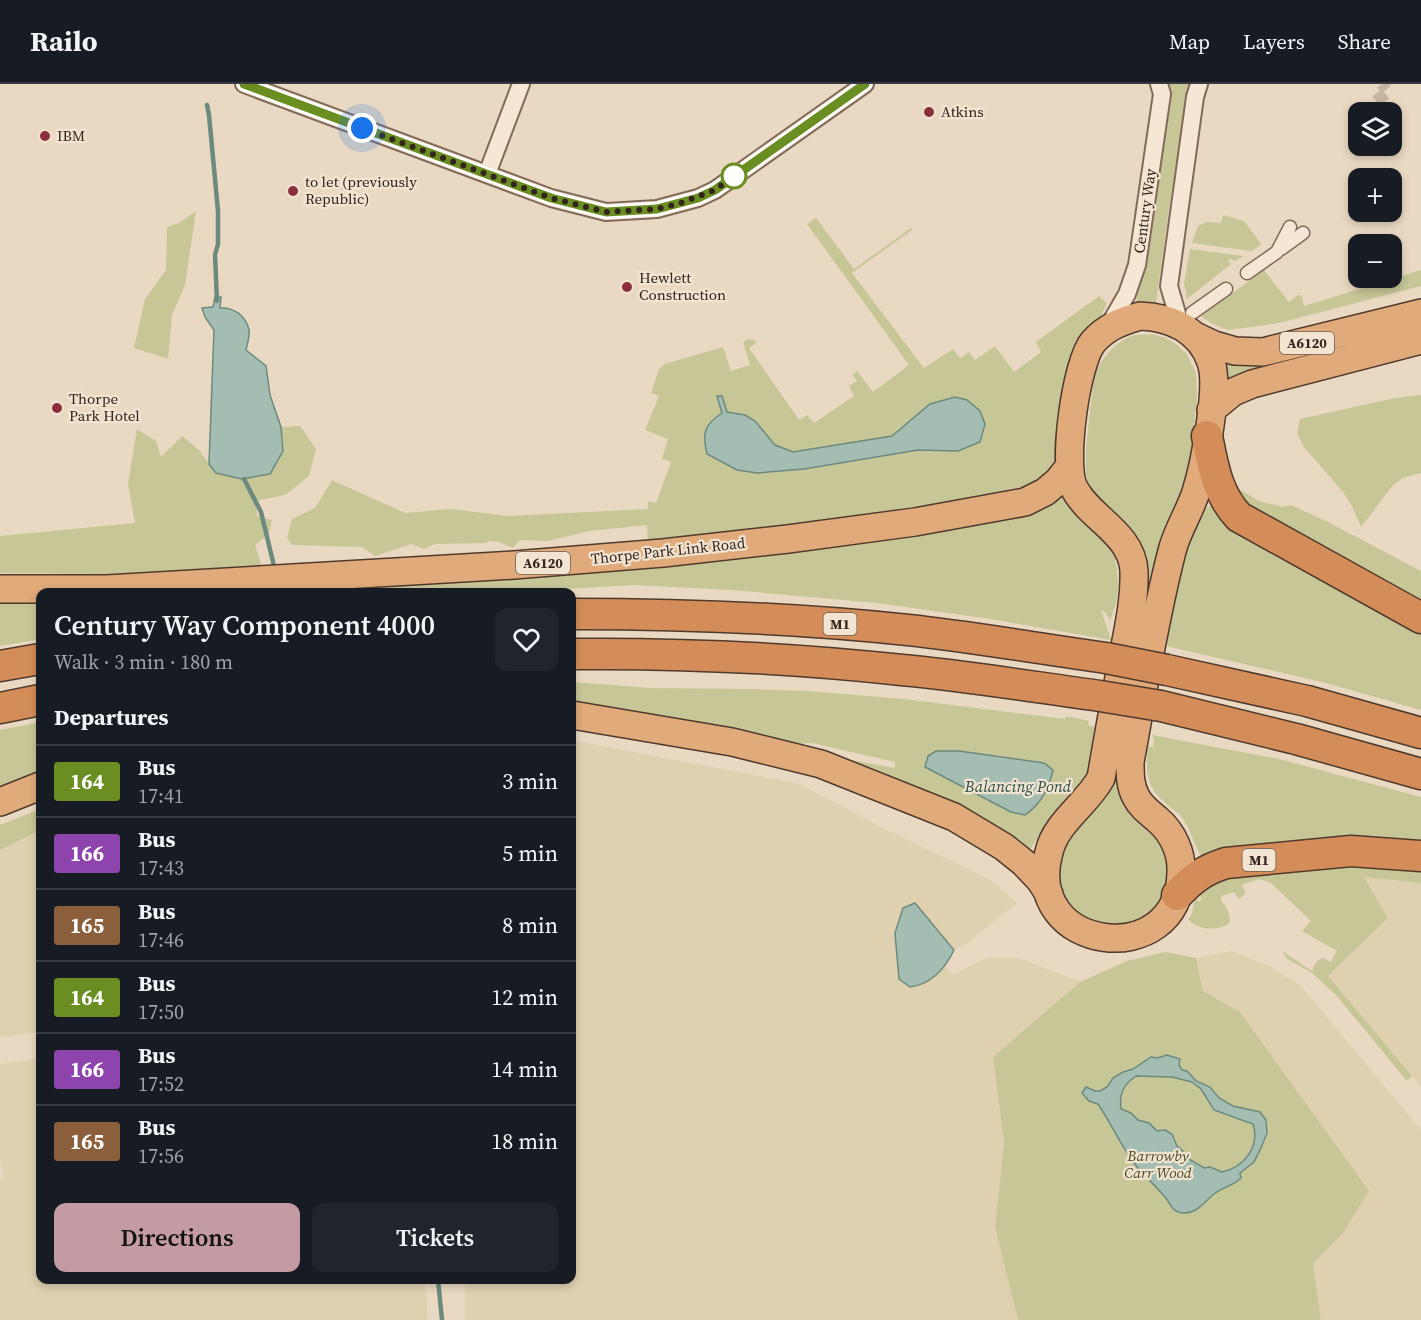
<!DOCTYPE html>
<html lang="en">
<head>
<meta charset="utf-8">
<style>
  :root { --surface:#171b24; --page:#20242c; --text:#f1f3f6; --muted:#9ea1a6; --line:#363941; --accent:#c49ba2 }
  body { margin:0; font-family:"Source Serif 4",serif; background:var(--page); color:var(--text); height:100vh; display:flex; flex-direction:column; font-size:22px; white-space:nowrap }
  * { box-sizing:border-box; margin:0 }
  p { font-size:20px; color:var(--muted) }
  .icon { flex:none; width:33px; height:33px; fill:none; stroke:currentColor; stroke-width:2; stroke-linecap:round; stroke-linejoin:round }
  .map { position:relative; flex:1; overflow:hidden }
  .panel { position:absolute; left:36px; top:504px; width:540px; height:696px; display:flex; flex-direction:column; background:var(--surface); border-radius:12px; box-shadow:0 3px 9px #0003 }
  .panel>* { flex:none }
  .badge { padding:0 12px; border-radius:4px; font-size:21px; line-height:39px }
  .buttons { position:absolute; left:1348px; top:18px; display:grid; gap:12px }
  .buttons a { display:grid; place-items:center; width:54px; height:54px; border-radius:12px; background:var(--surface); box-shadow:0 3px 9px #0003; font-size:30px }
  .you { position:absolute; width:30px; height:30px; margin:-15px; border:4px solid #fff; border-radius:50%; background:#1a73e8; box-shadow:0 0 0 9px #1a73e833 }
  .map>.badge { position:absolute; translate:-50% -50%; box-shadow:0 0 0 3px #fff }
  h2 { padding:0 18px; font-size:22px; line-height:54px }
  .round { display:grid; place-items:center; flex:none; width:63px; height:63px; border-radius:12px; background:var(--page) }
  .head { display:flex; align-items:center; justify-content:space-between; height:102px; padding:0 18px }
  h1 { font-size:28px; font-weight:600; line-height:45px }
  .primary-button { display:flex; gap:12px; margin-top:auto; padding:12px 18px }
  .primary-button a { flex:1; height:69px; border-radius:12px; background:var(--accent); color:#111; font-size:24px; font-weight:600; line-height:69px; text-align:center }
  .primary-button a+a { background:var(--page); color:var(--text) }
  ul { padding:0; list-style:none }
  li { display:flex; align-items:center; gap:18px; height:72px; padding:0 18px; border-top:2px solid var(--line) }
  li div { flex:1 }
  li b { display:block; font-size:22px }
  li em { font-style:normal }
  li .badge { min-width:66px; font-weight:700; text-align:center }
  header { display:flex; align-items:center; gap:36px; box-sizing:border-box; height:84px; padding:0 30px; background:var(--surface); border-bottom:2px solid var(--line) }
  header strong { font-size:28px }
  nav { display:flex; gap:33px; margin-inline-start:auto; font-size:21px }
  .map>svg:first-child { display:block }
  .farmland { fill:#dfd1b0 }
  .green { fill:#c7c697 }
  .water { fill:#a4bdb2; stroke:#6c8a7e; stroke-width:1.5; fill-rule:evenodd }
  .lines { fill:none; stroke-linecap:round; stroke-linejoin:round }
  .stream { stroke:#6c8a7e; stroke-width:4.5 }
  .pedestrian-tunnel { stroke:#c5b5a1; stroke-width:12; stroke-dasharray:12 6; stroke-linecap:butt }
  .pedestrian-casing { stroke:#826a5a; stroke-width:15 }
  .minor-casing { stroke:#826a5a; stroke-width:20 }
  .trunk-casing { stroke:#503a2e; stroke-width:30 }
  .motorway-casing { stroke:#503a2e; stroke-width:33 }
  .pedestrian { stroke:#f6e7d4; stroke-width:12 }
  .minor { stroke:#f6e7d4; stroke-width:16 }
  .trunk { stroke:#e0aa7a; stroke-width:27 }
  .motorway { stroke:#d48d58; stroke-width:30 }
  .motorway-bridge-casing { stroke:#503a2e; stroke-width:33; stroke-linecap:butt }
  .motorway-bridge { stroke:#d48d58; stroke-width:30 }
  .line-casing { stroke:#fff; stroke-width:14 }
  .line { stroke:#6b8e23; stroke-width:9 }
  .walk { stroke:#33251e; stroke-width:6; stroke-dasharray:0 10.8 }
  .poi-dot { fill:#8c2f3c; stroke:#f2e4d0; stroke-width:2 }
  .stop-dot { fill:#fff; stroke:#6b8e23; stroke-width:3 }
  .labels { text-anchor:middle; stroke-width:4.5; stroke-linejoin:round; paint-order:stroke }
  .shield { fill:#f2e4d0; stroke:#6c5e53; stroke-width:1.5 }
  .shield-label { font-size:14px; font-weight:bold; fill:#33251e }
  .poi-label { font-size:15px; fill:#33251e; stroke:#f2e4d0; text-anchor:start }
  .street-label { font-size:15px; fill:#33251e; stroke:#f2e4d0 }
  .park-label { font-size:15px; font-style:italic; fill:#494e26; stroke:#f2e4d0 }
  .water-label { font-size:16px; font-style:italic; fill:#2e524b; stroke:#f2e4d0 }
</style>
</head>
<body>
<header>
<strong>Railo</strong>
<nav><a>Map</a><a>Layers</a><a>Share</a></nav>
</header>
<div class="map">
<svg width="1421" height="1236" viewBox="0 0 1421 1236">
  <rect width="100%" height="100%" fill="#ead9c2"/>
  <!-- farmland -->
  <path class="farmland" d="M572,656l228,44 77,41 114,55 26,23 -51,41 -12,6 -39,-47 -20,30 4,46 11,8 11,-2 25,-18 7,8 34,-17h32l61,24 -87,75 11,86 -9,84 23,93h-553v-40h107z
    M40,746v202l-38,5h-2v-187z
    M1364,793l57,6v204l-93,-111 60,-58z
    M1232,867l39,16 30,19 120,144v190h-100l-8,-56 29,-30 -102,-222 -37,-21 -7,-33z
    M40,974v222h385l3,40h-428v-141l3,-1 -3,-21v-93z"/>
  <!-- green -->
  <path class="green" d="M1166,0h24l-22,131 -12,88 -20,1 16,-106z
    M196,127l-11,74 -13,30 -4,44 -34,-11 11,-49 21,-29 1,-43 12,-4z
    M1223,131l21,6 17,23 -9,7 -60,-8 6,-17 9,-4 14,1z
    M816,134l38,51 57,-41 1,2 -60,43 72,95 29,-19 7,9 9,-6 6,8 20,-14 19,26 27,-20 -5,-10 63,-46 8,7 -8,17 -37,127c-9,22 -15,33 -38,43l-1,-3c-124,26 -249,42 -375,54l-1,-16 -58,6 -41,10 -28,-1 -7,8 -14,-6 -10,-1 -4,2 -50,1 -11,5 -13,-5 -36,12 -13,-9 -70,-2 -5,-7 5,-19 23,-11 17,-28 73,33 46,-4 57,7 140,-7v-8l8,2 15,-41 -9,-3 6,-20 -23,-9 14,-34 -8,-3 8,-24 6,-5 58,-17 8,24 19,-6 -7,-23 5,-3 7,1 1,3 -7,5 50,72 8,-5 7,8 40,-27 -5,-10 8,-5 -4,-6 4,-4 16,21 36,-27 -102,-141z
    M1190,165l54,7 -9,5 -5,-2 -2,1 3,4 -44,35 -3,-16z
    M1264,186l25,32 9,-7 4,1 2,10 117,-36v16l-142,37 -27,4 -24,3 -17,-7 -10,-7z
    M1152,250l14,4 10,6 11,10 9,19 1,25 -7,71 -67,300 45,84 3,20 -13,36 -34,19 -38,-7 -15,-13 -10,-17 -3,-19 3,-19 28,-40 46,-269 -10,-20 -36,-32 -3,-19v-26l8,-70c5,-16 22,-36 38,-41 6,-2 14,-1 20,-2z
    M1222,276l34,2 3,10 -33,13z
    M1421,311v78l-18,5 -10,7 -32,42 -9,-21 -9,-14 -39,-45 -7,-14 3,-14 95,-21z
    M300,342l16,23 -7,27 -24,19 -29,6 1,15 15,4 -3,14 -14,11 8,25 -156,4 -107,-1v-37l135,-13 -7,-39 9,-55 19,12 5,16 21,-21 17,14 17,23 26,6 28,-5 13,-23 -2,-24z
    M1234,402l25,15 24,6 8,-2 35,16 95,50v32l-170,-93z
    M1063,404l58,72h-6c5,21 4,41 -5,60l-5,-8 -4,-2 10,30 -121,-21 -113,-16 -145,-13 -98,-5 -121,7h-261l180,-12z
    M1210,422l5,1 206,121v82l-99,-28 -156,-36 21,-108 19,-30z
    M0,517h40v38l-40,7z
    M572,598l79,6 98,1 59,2 96,8 161,20 1,-3 23,5 -1,4 8,2 -3,31 -6,18 -40,46 -20,33 -111,-68 -45,-17 -20,-10 44,8v-6l-83,-19 -23,1 -217,-38z
    M40,638v54l-40,16v-62z
    M1152,651l127,24 142,38v48l-217,17c-9,-15 -13,-32 -23,-46 -5,-5 -13,-10 -18,-15 -17,-15 -18,-33 -15,-55l5,1 1,-6z
    M40,725v21l-40,20v-25z
    M1355,782l66,3v14l-57,-6 24,41 -60,58 84,100 -5,5 -71,-86 -24,-22 -26,-15 -4,-7 30,20 5,-10 6,-3 8,4 6,-11 -35,-20 9,-10 -40,-38 -11,-4 -17,5 -1,3 4,6 -7,6 -5,-7 -12,4 -1,4c6,8 9,13 9,23 -13,8 -32,8 -42,-4 7,-6 3,-13 8,-20l3,3 3,-3 -3,-4 25,-22 3,6 25,-6z
    M1165,868l31,6 7,33 37,21 129,179 -27,43 -29,30 8,56h-303l-23,-93 9,-84 -11,-86 87,-75 47,-21z"/>
  <!-- water -->
  <path class="water" d="M215,213h6l-1,11c14,-1 26,8 29,22 1,6 -2,15 -3,20l20,16 4,29 11,32 2,24 -13,23 -28,5 -26,-6 -7,-9 5,-134 -9,-13 -3,-9 11,-1z
    M717,312h5l5,16 18,3 10,6 20,24 18,7 99,-16 38,-32 25,-7 12,3 13,11 5,13 -5,18 -22,9 -40,-1 -114,19 -47,4 -20,-3 -30,-16c-5,-21 -3,-29 15,-41z
    M936,667h23l85,12 9,7c-4,19 -12,34 -28,45l-14,-3 -86,-45 3,-11z
    M915,819l39,47c-9,19 -22,34 -44,37l-11,-8 -4,-46 8,-25z
    M1167,971l13,4 -1,6 3,5 5,1 9,10 14,6 9,11 14,8 27,6 6,8 1,13 -6,15 -7,14 -14,11 1,5c-8,8 -18,9 -27,16 -9,7 -17,20 -30,19 -13,-1 -13,-9 -19,-16 -10,-12 -22,-22 -31,-34 -14,-19 -23,-40 -36,-59l-9,-3 -7,-8 4,-6 9,4h5l7,-4 6,-9 10,-6 10,-3 18,-12 6,1zM1136,992l36,1 20,5 9,7 13,21 39,14c7,22 -8,43 -31,48l-12,-5 -6,1 -17,-10 -3,-6 -7,-6 -5,-12 -7,-4 -8,1 -8,-8 -11,-3 -7,-7 -10,-4c-2,-15 2,-24 15,-33z"/>
  <g class="lines">
    <!-- stream -->
    <path class="stream" d="M207,21l2,10 9,96v33l-3,11 2,46
      M244,395l17,33 13,54
      M438,1196l4,40"/>
    <!-- pedestrian-tunnel -->
    <path class="pedestrian-tunnel" d="M1376,17l12,-9 -6,-8"/>
    <defs>
      <path id="pedestrian" d="M1281,165l22,-16
        M1247,189l30,-21 13,-25
        M1192,229l34,-24"/>
      <path id="minor" d="M244,0l307,114 55,14 51,-3 41,-11 17,-8 150,-106
        M487,90l34,-90
        M1185,242l-7,-9 -9,-31 26,-189 4,-13
        M1108,243l19,-33 10,-29 25,-171 -3,-10"/>
      <path id="trunk" d="M1140,232c31,1 60,14 71,46 9,25 -7,104 -15,130 -7,21 -19,39 -24,59 -18,70 -29,141 -42,211 0,12 0,24 6,35 5,10 14,16 22,23 15,13 24,33 23,52 -1,100 -160,81 -132,-20 7,-30 38,-48 52,-74 7,-40 14,-81 22,-121 5,-28 12,-57 11,-86 -2,-38 -44,-52 -60,-83 -12,-24 2,-125 19,-146 13,-15 29,-21 47,-26z
        M1193,251l21,10 21,6 28,1 158,-39
        M1211,326l22,-18 19,-8 169,-44
        M0,505h107l407,-24 149,-12 125,-14 127,-17 110,-20 20,-10 13,-11 11,-14
        M572,631l160,27 89,22 133,53 50,30 20,16 16,17 9,14
        M0,718l40,-16"/>
      <path id="motorway" d="M1207,352c6,30 10,58 32,81l182,101
        M572,530c112,0 224,4 336,16 66,7 132,19 198,28
        M572,570c110,-1 220,4 330,16 66,6 132,17 198,26
        M0,582l40,-7
        M1167,586l140,31 114,32
        M1161,622l135,33 125,35
        M0,624l40,-8
        M1177,811c16,-17 27,-25 49,-32l125,-12 70,5"/>
    </defs>
    <!-- pedestrian casing -->
    <use href="#pedestrian" class="pedestrian-casing"/>
    <!-- minor casing -->
    <use href="#minor" class="minor-casing"/>
    <!-- trunk casing -->
    <use href="#trunk" class="trunk-casing"/>
    <!-- motorway casing -->
    <use href="#motorway" class="motorway-casing"/>
    <!-- pedestrian -->
    <use href="#pedestrian" class="pedestrian"/>
    <!-- minor -->
    <use href="#minor" class="minor"/>
    <!-- trunk -->
    <use href="#trunk" class="trunk"/>
    <!-- motorway -->
    <use href="#motorway" class="motorway"/>
    <defs>
      <path id="motorway-bridge" d="M1106,574l61,12
        M1100,612l61,10"/>
    </defs>
    <!-- motorway-bridge casing -->
    <use href="#motorway-bridge" class="motorway-bridge-casing"/>
    <!-- motorway-bridge -->
    <use href="#motorway-bridge" class="motorway-bridge"/>
  </g>
  <g class="lines">
    <defs>
      <path id="line" d="M244,0l307,114 55,14 51,-3 41,-11 17,-8 150,-106"/>
    </defs>
    <!-- line casing -->
    <use href="#line" class="line-casing"/>
    <!-- line -->
    <use href="#line" class="line"/>
    <!-- walk -->
    <path class="walk" d="M362,44l189,70 55,14 51,-3 21,-5 37,-14 19,-14"/>
  </g>
  <!-- markers -->
  <g class="poi-dot">
    <circle cx="929" cy="28" r="6"/>
    <circle cx="45" cy="52" r="6"/>
    <circle cx="293" cy="107" r="6"/>
    <circle cx="627" cy="203" r="6"/>
    <circle cx="57" cy="324" r="6"/>
  </g>
  <circle class="stop-dot" cx="734" cy="92" r="12"/>
  <g class="labels">
    <!-- shield labels -->
    <g class="shield">
      <rect x="1280" y="248" width="54" height="22" rx="4.5"/>
      <rect x="516" y="468" width="54" height="22" rx="4.5"/>
      <rect x="823.5" y="529" width="33" height="22" rx="4.5"/>
      <rect x="1242.5" y="765" width="33" height="22" rx="4.5"/>
    </g>
    <g class="shield-label">
      <text x="1307" y="264">A6120</text>
      <text x="543" y="484">A6120</text>
      <text x="840" y="545">M1</text>
      <text x="1259" y="781">M1</text>
    </g>
    <!-- poi labels -->
    <g class="poi-label">
      <text x="941" y="33">Atkins</text>
      <text x="57" y="57">IBM</text>
      <text x="305" y="103">to let (previously<tspan x="305" dy="17">Republic)</tspan></text>
      <text x="639" y="199">Hewlett<tspan x="639" dy="17">Construction</tspan></text>
      <text x="69" y="320">Thorpe<tspan x="69" dy="17">Park Hotel</tspan></text>
    </g>
    <!-- street labels -->
    <g class="street-label">
      <text transform="translate(1145 127) rotate(-82)" y="5">Century Way</text>
      <text transform="translate(668 467) rotate(-6)" y="5">Thorpe Park Link Road</text>
    </g>
    <!-- park labels -->
    <g class="park-label">
      <text x="1158" y="1077">Barrowby<tspan x="1158" dy="17">Carr Wood</tspan></text>
    </g>
    <!-- water labels -->
    <g class="water-label">
      <text x="1018" y="708">Balancing Pond</text>
    </g>
  </g>
</svg>
<div class="buttons">
<a><svg class="icon" aria-label="layers" viewBox="0 0 24 24"><path d="M12 4l9 5-9 5-9-5zM3 14l9 5 9-5"/></svg></a>
<a>+</a>
<a>−</a>
</div>
<div class="you" style="left:362px;top:44px"></div>
<section class="panel">
<div class="head"><div><h1>Century Way Component 4000</h1><p>Walk · 3 min · 180 m</p></div><a class="round"><svg class="icon" aria-label="heart" viewBox="0 0 24 24"><path d="M12 20l-8-8c-3-5 5-10 8-4 3-6 11-1 8 4z"/></svg></a></div>
<h2>Departures</h2>
<ul>
<li><span class="badge" style="background:#6b8e23;color:#fff">164</span><div><b>Bus</b><p>17:41</p></div><em>3 min</em></li>
<li><span class="badge" style="background:#8e44ad;color:#fff">166</span><div><b>Bus</b><p>17:43</p></div><em>5 min</em></li>
<li><span class="badge" style="background:#8b5e3c;color:#fff">165</span><div><b>Bus</b><p>17:46</p></div><em>8 min</em></li>
<li><span class="badge" style="background:#6b8e23;color:#fff">164</span><div><b>Bus</b><p>17:50</p></div><em>12 min</em></li>
<li><span class="badge" style="background:#8e44ad;color:#fff">166</span><div><b>Bus</b><p>17:52</p></div><em>14 min</em></li>
<li><span class="badge" style="background:#8b5e3c;color:#fff">165</span><div><b>Bus</b><p>17:56</p></div><em>18 min</em></li>
</ul>
<div class="primary-button"><a>Directions</a><a>Tickets</a></div>
</section>
</div>
</body>
</html>
